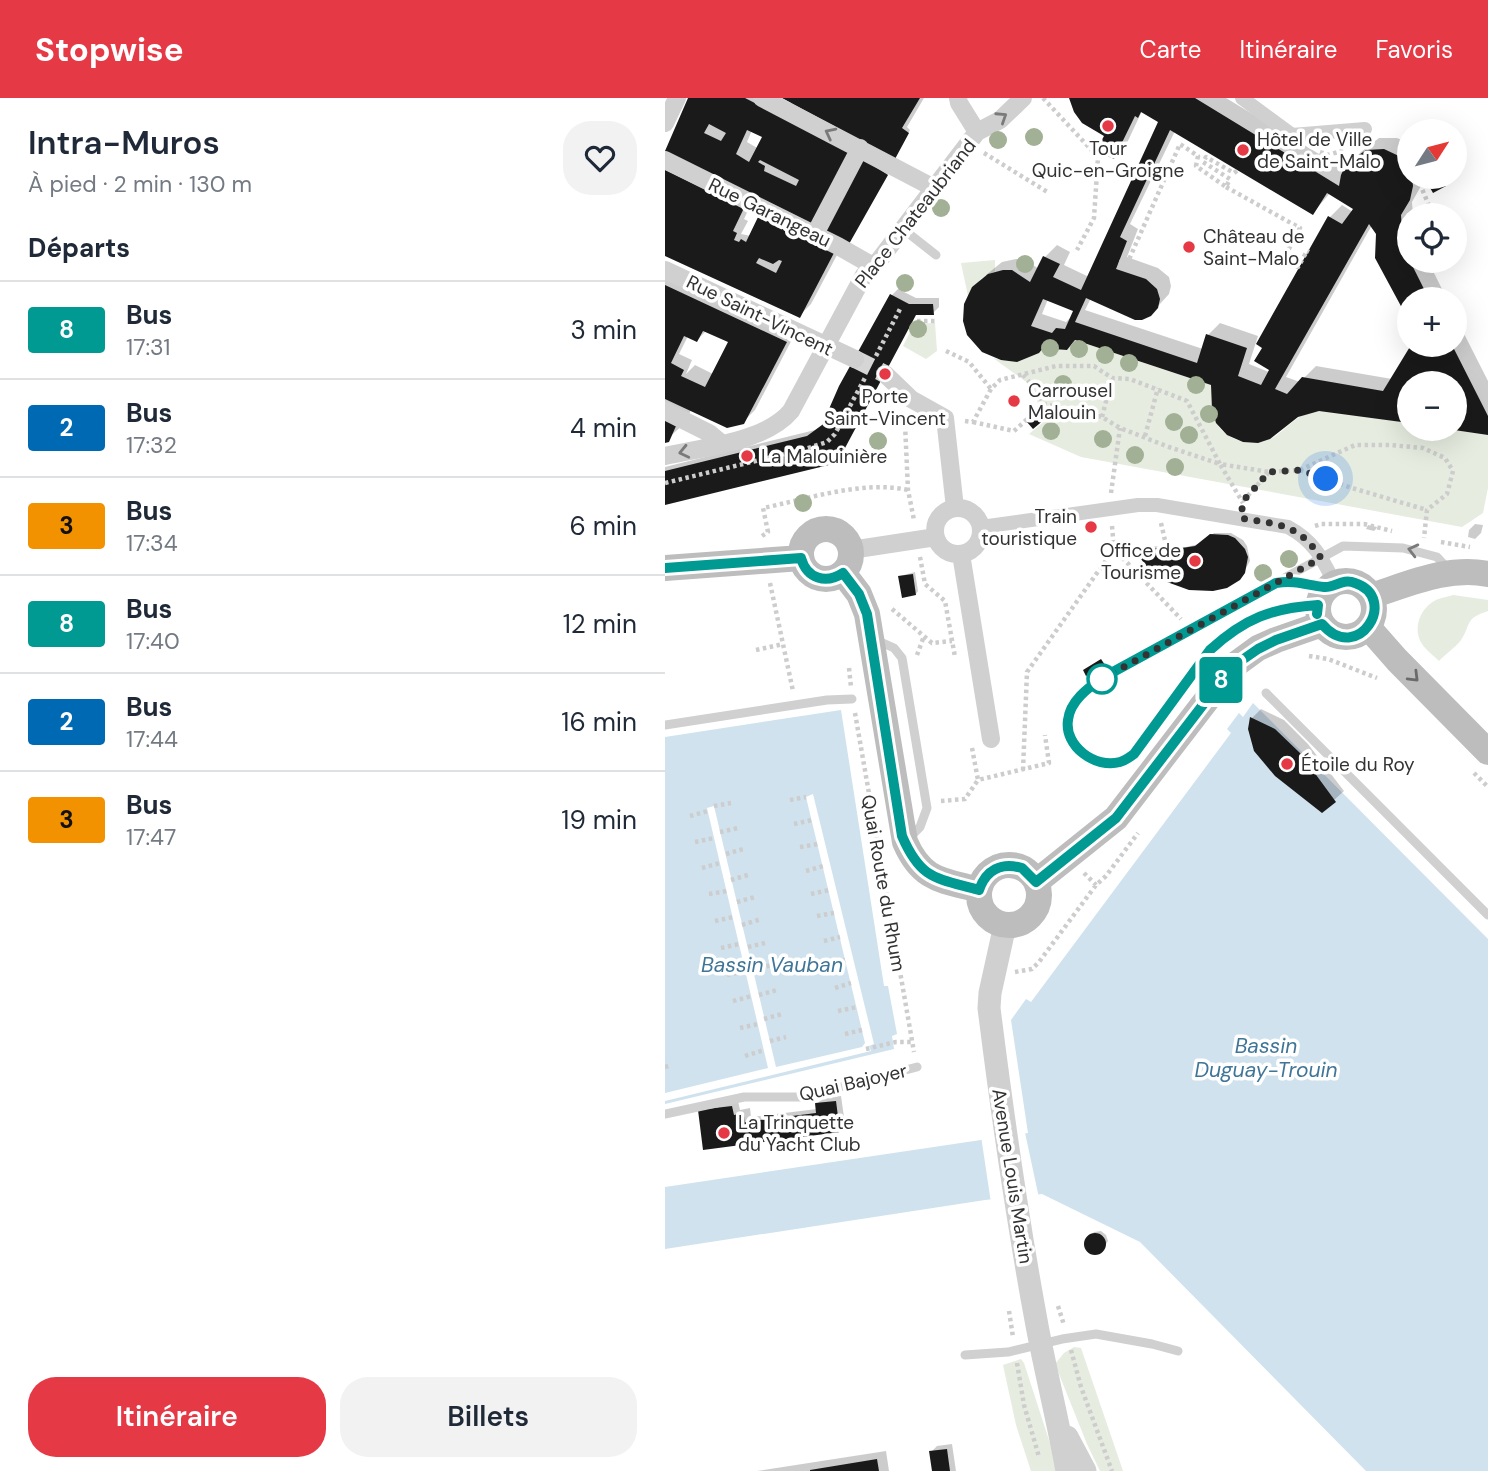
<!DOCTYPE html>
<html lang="fr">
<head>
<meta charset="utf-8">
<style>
  :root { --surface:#fff; --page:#f2f2f3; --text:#1f2937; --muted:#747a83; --line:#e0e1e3; --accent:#e63946 }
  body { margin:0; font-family:"DM Sans",sans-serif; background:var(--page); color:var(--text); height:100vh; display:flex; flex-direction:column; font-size:26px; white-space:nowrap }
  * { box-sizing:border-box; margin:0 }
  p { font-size:23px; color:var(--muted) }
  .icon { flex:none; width:38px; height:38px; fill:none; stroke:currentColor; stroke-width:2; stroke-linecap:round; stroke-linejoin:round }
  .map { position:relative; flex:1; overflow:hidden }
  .sheet { display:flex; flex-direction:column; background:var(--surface); width:665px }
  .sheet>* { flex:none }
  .badge { padding:0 14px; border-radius:5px; font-size:24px; line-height:46px }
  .needle { width:46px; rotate:54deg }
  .fabs { position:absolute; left:732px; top:21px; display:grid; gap:14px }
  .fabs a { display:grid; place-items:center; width:70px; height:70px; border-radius:50%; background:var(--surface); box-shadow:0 7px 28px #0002; font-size:35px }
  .you { position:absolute; width:35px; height:35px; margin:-18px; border:5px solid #fff; border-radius:50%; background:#1a73e8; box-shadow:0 0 0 10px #1a73e833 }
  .map>.badge { position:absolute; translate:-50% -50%; box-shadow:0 0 0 4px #fff }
  h2 { padding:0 28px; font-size:26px; line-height:63px }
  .round { display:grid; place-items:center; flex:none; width:74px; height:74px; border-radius:28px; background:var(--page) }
  .summary { display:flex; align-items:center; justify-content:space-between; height:119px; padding:0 28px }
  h1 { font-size:33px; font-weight:600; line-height:52px }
  .action { display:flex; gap:14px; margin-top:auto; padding:14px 28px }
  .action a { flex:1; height:80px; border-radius:28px; background:var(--accent); color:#fff; font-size:28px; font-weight:600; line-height:80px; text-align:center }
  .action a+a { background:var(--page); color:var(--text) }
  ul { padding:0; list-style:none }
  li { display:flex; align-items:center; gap:21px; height:98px; padding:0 28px; border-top:2px solid var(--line) }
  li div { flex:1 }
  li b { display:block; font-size:26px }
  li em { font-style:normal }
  li .badge { min-width:77px; font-weight:700; text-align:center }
  header { display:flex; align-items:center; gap:42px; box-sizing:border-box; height:98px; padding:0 35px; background:var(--accent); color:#fff }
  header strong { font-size:33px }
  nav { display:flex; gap:38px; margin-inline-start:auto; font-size:24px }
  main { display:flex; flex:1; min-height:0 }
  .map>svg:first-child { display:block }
  .green { fill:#e6ecdf }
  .water { fill:#cfe2ee }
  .pier { fill:#fff }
  .shadow { fill:#0003; fill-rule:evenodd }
  .building { fill:#1a1a1a; fill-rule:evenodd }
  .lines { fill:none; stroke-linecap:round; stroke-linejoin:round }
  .minor-tunnel { stroke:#d6d6d6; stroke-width:18; stroke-dasharray:18 9; stroke-linecap:butt }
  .path { stroke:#cdcdcd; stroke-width:4.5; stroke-dasharray:3.5 3.5; stroke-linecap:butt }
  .service { stroke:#d0d0d0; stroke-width:9 }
  .pedestrian { stroke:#d0d0d0; stroke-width:14 }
  .minor { stroke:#d0d0d0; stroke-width:18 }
  .tertiary { stroke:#d0d0d0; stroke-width:23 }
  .secondary { stroke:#bdbdbd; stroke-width:26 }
  .tree { fill:#a2b095 }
  .oneway { stroke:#7a7a7a }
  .oneway2 { stroke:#6a6a6a }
  .line-casing { stroke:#fff; stroke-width:16 }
  .line { stroke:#009a93; stroke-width:10 }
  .walk { stroke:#333; stroke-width:7; stroke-dasharray:0 12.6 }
  .poi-dot { fill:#e63946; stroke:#fff; stroke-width:2.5 }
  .stop-dot { fill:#fff; stroke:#009a93; stroke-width:3.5 }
  .labels { text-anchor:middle; stroke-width:7; stroke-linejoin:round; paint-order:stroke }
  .poi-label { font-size:19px; fill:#333; stroke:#fff; text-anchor:start }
  .street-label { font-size:19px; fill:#333; stroke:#fff }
  .water-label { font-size:21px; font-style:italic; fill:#3f7597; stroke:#fff }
</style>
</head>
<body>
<header>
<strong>Stopwise</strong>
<nav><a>Carte</a><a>Itinéraire</a><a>Favoris</a></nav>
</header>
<main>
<section class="sheet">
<div class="summary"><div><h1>Intra-Muros</h1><p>À pied · 2 min · 130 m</p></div><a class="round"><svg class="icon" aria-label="heart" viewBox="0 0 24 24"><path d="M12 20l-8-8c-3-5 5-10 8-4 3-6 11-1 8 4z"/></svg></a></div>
<h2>Départs</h2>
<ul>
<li><span class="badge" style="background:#009a93;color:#fff">8</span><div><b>Bus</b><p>17:31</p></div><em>3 min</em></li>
<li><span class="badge" style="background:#0069b4;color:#fff">2</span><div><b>Bus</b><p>17:32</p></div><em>4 min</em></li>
<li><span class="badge" style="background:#f39200;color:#111">3</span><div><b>Bus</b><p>17:34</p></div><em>6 min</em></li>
<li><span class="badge" style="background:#009a93;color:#fff">8</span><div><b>Bus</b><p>17:40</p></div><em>12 min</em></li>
<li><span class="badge" style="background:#0069b4;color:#fff">2</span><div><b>Bus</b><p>17:44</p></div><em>16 min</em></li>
<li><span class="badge" style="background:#f39200;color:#111">3</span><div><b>Bus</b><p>17:47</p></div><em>19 min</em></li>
</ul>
<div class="action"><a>Itinéraire</a><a>Billets</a></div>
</section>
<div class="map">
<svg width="823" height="1373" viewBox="0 0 823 1373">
  <rect width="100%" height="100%" fill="#fff"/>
  <!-- green -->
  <path class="green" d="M330,162v11l-14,8 -13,17 -7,-33z
    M270,225l2,28 -11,8 -23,-13 11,-22z
    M410,242l136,45c2,12 -1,25 5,37 10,21 42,27 61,13 13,-10 22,-22 41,-24 21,-2 68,9 91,12v6h39l40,6v53l-5,25 -21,14 -381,-70 -52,-23 18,-15 -8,-10 -4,-18 -3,-5 -39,-28c23,6 40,1 55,-16l5,1 1,6 13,1z
    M788,497l35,5v11c-24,8 -16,12 -27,29 -6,8 -16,14 -22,21 -5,-5 -13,-11 -17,-17 -10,-15 -2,-36 14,-44 4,-2 11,-3 17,-5z
    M409,1249l7,1 42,123h-23l-13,-27 -32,-80 9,-11z
    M356,1261l3,4 35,108h-28l-15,-46 -13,-60z"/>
  <!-- water -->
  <path class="water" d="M588,605l235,236v532h-122l-226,-229 -98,-48 -57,6 -320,49v-62l363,-54 -17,-113 15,-21 5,3 200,-269 -4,-4 12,-16 4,4z
    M176,612l43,276h4l9,48 -5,2 2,13 -229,55v-367z"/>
  <!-- pier -->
  <path class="pier" d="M148,696l61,250 -5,2 2,5 -206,50v-8l103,-25 -61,-260 7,-2 62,261 86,-20 3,-4 -59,-246z
    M359,1030l15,70 -48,5 -10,-67 43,-6z"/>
  <!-- shadow -->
  <path class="shadow" d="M25,0h77l14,15 12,-12 -7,-3h138l-17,29 3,3 -13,24 -13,15 5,3 -38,67 -6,1 -34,64 -12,12 -134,-62v-93zM87,32l14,7 -7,12 -12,-7zM90,98l6,20 -10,20 -10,-2 7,-13 -4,-2z
    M406,0h155l118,71 17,-17 18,-14h18l12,5v34h14l-2,9 -9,16 1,13h-4v46h19l19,38h-38l-37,-74 -86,152 14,5 16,-16 76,13 21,-34h41v-31l34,67v52l-34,-5v-45h-45v39l-197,-39 -135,-45 -22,4 -6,-2 -11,11 -52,-76 16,-13 14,-3h8l15,10 6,-12 12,-12 13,7 -6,13 25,12 71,-156 -18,-10 -16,34 -12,12 -8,-22zM510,33l138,82 17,-20 26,16 -3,3 -11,-7 -12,12 -54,158 -27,-11 9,-28 -38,-13 -12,12 -5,14 -118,-39 6,-12 59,17 19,-21 2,-8 -2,-9 -11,-9 -31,-11 11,-28 -8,-5zM383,201l27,11 -3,6 -6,6 -24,-8z
    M761,79h24l1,2 -17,12z
    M0,175l132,57 -42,80 -12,12 -52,-12 -6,13 -20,18zM42,232l24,12 -18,32 -18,-9 -9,9 6,-14 -13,-6 9,-18 9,4z
    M233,191l18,9h23v9l-6,6 -14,-6 -82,151 -172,45v-36l150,-37 9,-6 68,-129z
    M810,426l8,1 -2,8 -6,6 -7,-2 1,-7z
    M703,427l9,2 -1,2 -2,2 -8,-2z
    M549,435h17l12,7 4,6 3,15 -8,14 -93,-9 -13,-18 2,-2 48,1 13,-3z
    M250,474l3,19 -2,3 -16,-18z
    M596,611l23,11 24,24 36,47 -22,20 -70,-93z
    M176,998l4,28 -6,6 -134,18 -6,-37 39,-10 2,9 10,-2 1,9 66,-8v-5l6,-6z
    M436,1133l5,4 2,6 -5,8 -9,4 -7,-4 -2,-6 9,-11z
    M287,1346l4,27h-23l-2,-19 6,-6z
    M221,1353l3,20h-132z"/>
  <!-- building -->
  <path class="building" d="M23,0h57l106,54 -38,73 -148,-74zM44,26l17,9 -5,8 -17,-8zM82,32l15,7 -13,25 -13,-8zM95,62l39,20 -3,6 -32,-15 1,-5 -7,-4z
    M117,0h138l-18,30 7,5 -14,26z
    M404,0h126l144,88 2,-11 5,-11 20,-14 18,-1 17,8 7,9 1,11h3l1,9 -3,14 -9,15 2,32 26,52h-20v22l-34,-63 1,-24 -7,-10 -94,165 12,5 15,-17 81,14 28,-46h41l36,71v19l-34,-5v-47h-45v40l-90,-12 -21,6 -28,22 -12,4 -15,-1 -16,-7 -11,-12 -4,-14 -1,-24 -136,-45 -8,10 -14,-1v-6l-5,-1 -9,11 -22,9 -16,-2 -19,-8 -15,-17 -4,-14 1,-17 8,-17 16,-13 15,-4h9l18,12 13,-26 17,8 -7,13 28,13 77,-168 -17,-10 -3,6 -3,-2 -21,43 -18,-8 8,-15 -22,-13 -8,-11zM505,32l143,85 14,-22 26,16 -11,15 -14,-8 -72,128 6,4 -8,13 15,9 -8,15 -23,-9 9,-28 -41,-14 -9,29 -122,-41 11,-24 49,22h7l9,-4 7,-8 2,-9 -3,-10 -11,-10 -30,-10 11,-28 -7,-4zM378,201l30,12 -8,18 -9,-1 -4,5 -21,-7z
    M196,60l27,17 -39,69 -27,-11z
    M0,72l79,38 -11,23 4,2 -3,7 5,2 2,-3 5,3 13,-27 76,36 -35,67 -135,-62zM94,160l14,6 6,-4 3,1 -6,12 -20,-10z
    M759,79h17l5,9 -13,7z
    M0,187l122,57 -43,82 -17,4 -62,-29zM38,233l25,11 -23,45 -24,-11 3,-6 -13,-7 13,-27 13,6z
    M225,196l19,10h24l1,11h-18l-79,148 -172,42v-34l142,-35 15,-11 17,-39z
    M374,314l6,7 -12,10 -6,-7z
    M0,322l11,6 -7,16 -4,1z
    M545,436l18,1 7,3 10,11 3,8 -3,16 -5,7 -13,8 -14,3 -24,-1 -22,-8 -20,-14 -13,-20h48l13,-2z
    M248,476l3,21 -14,3 -4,-22z
    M436,561l4,6 -19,11 -3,-6z
    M585,619l25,12 25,24 36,49 -14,11 -47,-37 -21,-25 -6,-22z
    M171,1003l4,31 -137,18 -5,-40 34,-4 2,9 10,-2 1,9 71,-9 -1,-10z
    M419 1146a11 11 0 1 1 22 0a11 11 0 1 1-22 0Z
    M282,1351l3,22h-18l-3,-20z
    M212,1361l2,12h-69v-1z"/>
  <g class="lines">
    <!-- minor-tunnel -->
    <path class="minor-tunnel" d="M190,261l30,15"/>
    <!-- path -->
    <path class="path" d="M378,0l55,59 -4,61 -17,32
      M709,45c16,1 24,7 35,18
      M655,54l8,3 17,-5
      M319,55l65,40
      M752,79l16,38
      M561,89l74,41 -16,30 14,9 9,-16 2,1
      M454,164l8,2 53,-120 18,12 -2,10 30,21 4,-8 -27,-17 3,-5 28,16 4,-3
      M252,223h18
      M281,253l23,11 22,27
      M211,258l25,-49
      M358,277l11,12 10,17 58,13 18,11 49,19 51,17 23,39
      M231,316l9,10 3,66 6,30
      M437,319l10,-39
      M300,323l8,1 18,-33 9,-9 56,-14h38l18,12 18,1 57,22 33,63 49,8
      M308,324l41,9 30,-27
      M480,338l13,-48
      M635,372l55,-25h35l33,3 22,10 8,13 -6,23 -20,16 -3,28
      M0,385l140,-34 22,-7 8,-8 31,-58
      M446,395l9,-65
      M578,403l26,-29 31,-2 52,18 75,22
      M496,425l6,26
      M447,428l2,23 67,70
      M650,428l6,-2h43l28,7
      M97,438l6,-4 -5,-24c44,-9 101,-28 145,-18
      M776,444l29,5
      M255,459l5,27 20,17 10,56
      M105,485l23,108
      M227,511l40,34 20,-2
      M91,552l27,-6
      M252,557l7,-19
      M644,558l19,3 49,19
      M184,570l2,19
      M190,615l59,339
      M307,650l6,32 71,-17 -4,-28
      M358,672l4,-98 87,-123
      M809,675l14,14
      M125,702l16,-3
      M276,703l24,-2 13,-19
      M49,708l17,-3
      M25,718l18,-5
      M129,726l18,-4
      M55,734l18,-4
      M30,744l19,-4
      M135,749l18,-3
      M61,756l17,-5
      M37,770l18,-5
      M141,773l17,-5
      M419,775l12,12
      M66,782l20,-6
      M44,796l18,-3
      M146,796l18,-4
      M72,804l18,-5
      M152,818l17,-3
      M50,823l18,-4
      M77,827l19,-6
      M159,843l16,-4
      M83,849l17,-4
      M56,850l18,-4
      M163,866l17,-4
      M88,872l18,-5
      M350,874l17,-3 7,-7 57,-77 10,-9 32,-43
      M62,877l18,-4
      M170,890l16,-5
      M94,897l18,-5
      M68,903l19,-5
      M173,913l19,-4
      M99,921l18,-5
      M75,930l18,-4
      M180,936l17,-4
      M105,943l16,-4
      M201,951l30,-7h16
      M80,958l19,-6
      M0,969l6,-2
      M393,1208l6,19
      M344,1213l4,26
      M406,1252l10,37 31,84
      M352,1265l7,42 15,52"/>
    <!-- service -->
    <path class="service" d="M238,131l33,26
      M616,484l20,-1 27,7
      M653,507c-46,3 -72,13 -108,45l-76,104c-4,3 -10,7 -14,8 -33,9 -64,-28 -46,-58 7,-11 18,-18 28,-26l241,-132 60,2 34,9 12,13
      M211,542l18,8 8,10 25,150 -7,19 -11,11
      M601,595l222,222
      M0,627l162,-25 25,-1
      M0,1016l79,-17h59l114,-30
      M300,1257l43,-3 54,-13 34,-5 56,10 26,7"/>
    <!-- pedestrian -->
    <path class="pedestrian" d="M577,0l50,37 73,-6
      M316,429l157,-22h19l131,22c26,14 34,31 47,57"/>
    <!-- minor -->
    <path class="minor" d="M97,0l172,90
      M293,0l1,5 18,29
      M0,25l12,-25
      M0,62l173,86 35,20
      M150,136l45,-86
      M0,172l190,89
      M220,276l26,25 34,19 10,90
      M0,313l44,22 12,10
      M0,358c39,-9 100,-14 126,-45l73,-136 16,-16 97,-127 23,-12 23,-22
      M270 433a23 23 0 1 1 46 0a23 23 0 1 1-46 0Z
      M186,452l85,-13
      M296,456l30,185"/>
    <!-- tertiary -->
    <path class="tertiary" d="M340,827l-15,68 -1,15c13,104 28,209 47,312 9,50 22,100 31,151
      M402,1339l18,34"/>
    <!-- secondary -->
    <path class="secondary" d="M136 456a25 25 0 1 1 50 0a25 25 0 1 1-50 0Z
      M0,470l136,-10
      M178,475l16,21 8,20 38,228c17,39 37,38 74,48
      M653 511a28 28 0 1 1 56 0a28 28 0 1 1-56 0Z
      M706,498c38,-12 77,-30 117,-22
      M703,529l29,33 91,92
      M314 797a30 30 0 1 1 60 0a30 30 0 1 1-60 0Z
      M371,784l80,-64 116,-151 26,-19 18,-8 46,-16"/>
  </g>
  <!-- trees -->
  <g class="tree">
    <circle cx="369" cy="39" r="9"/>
    <circle cx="333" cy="42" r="9"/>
    <circle cx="276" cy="110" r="9"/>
    <circle cx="360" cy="166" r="9"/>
    <circle cx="240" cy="185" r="9"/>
    <circle cx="253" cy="231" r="9"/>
    <circle cx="385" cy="250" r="9"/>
    <circle cx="414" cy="251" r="9"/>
    <circle cx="440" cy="257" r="9"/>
    <circle cx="464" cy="265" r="9"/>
    <circle cx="398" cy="286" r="9"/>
    <circle cx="531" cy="287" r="9"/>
    <circle cx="544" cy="316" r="9"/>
    <circle cx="509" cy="324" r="9"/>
    <circle cx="386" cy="333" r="9"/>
    <circle cx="524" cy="337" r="9"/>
    <circle cx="438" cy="341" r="9"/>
    <circle cx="213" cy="343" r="9"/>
    <circle cx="470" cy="357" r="9"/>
    <circle cx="510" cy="369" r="9"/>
    <circle cx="138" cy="405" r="9"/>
    <circle cx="624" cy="461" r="9"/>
    <circle cx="598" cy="475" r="9"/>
  </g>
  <!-- one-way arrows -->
  <defs><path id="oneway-chevron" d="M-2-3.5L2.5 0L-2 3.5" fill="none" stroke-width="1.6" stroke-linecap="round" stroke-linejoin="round" transform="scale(1.75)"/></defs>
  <g class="oneway">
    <use href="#oneway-chevron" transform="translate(337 19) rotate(-33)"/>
    <use href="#oneway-chevron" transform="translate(165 35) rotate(-153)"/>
    <use href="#oneway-chevron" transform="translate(19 354) rotate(167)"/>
    <use href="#oneway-chevron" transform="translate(748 452) rotate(-166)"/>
  </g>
  <use class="oneway2" href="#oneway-chevron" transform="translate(749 579) rotate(45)"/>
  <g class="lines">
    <defs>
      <path id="line" d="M0,470l136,-10c6,21 25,26 42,15l16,21 8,20 35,222c19,44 34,42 77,54 7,-20 22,-28 43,-22l14,14 80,-64 116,-151 26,-18 18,-9 46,-16c36,42 78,-26 33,-41 -13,-5 -20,5 -31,4 -18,-2 -28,-7 -48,-4l-174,95c-14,10 -32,23 -34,42 -4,26 27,49 52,42 4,-1 10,-5 14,-8l76,-104c35,-32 62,-42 108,-45l-1,9"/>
    </defs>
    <!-- line casing -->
    <use href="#line" class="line-casing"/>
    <!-- line -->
    <use href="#line" class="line"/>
    <!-- walk -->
    <path class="walk" d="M437,581l219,-121c-23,-35 -42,-33 -80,-40l2,-17 26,-29 31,-2 26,9"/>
  </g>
  <!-- markers -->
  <g class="poi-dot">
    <circle cx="443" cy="28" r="7"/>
    <circle cx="578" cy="52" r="7"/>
    <circle cx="524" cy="149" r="7"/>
    <circle cx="220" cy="276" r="7"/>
    <circle cx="349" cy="303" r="7"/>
    <circle cx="82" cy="358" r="7"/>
    <circle cx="426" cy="429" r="7"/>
    <circle cx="530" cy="463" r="7"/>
    <circle cx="622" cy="666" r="7"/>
    <circle cx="59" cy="1035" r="7"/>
  </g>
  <circle class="stop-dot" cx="437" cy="581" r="14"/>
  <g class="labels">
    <!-- poi labels -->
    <g class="poi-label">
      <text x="592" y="48">Hôtel de Ville<tspan x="592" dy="22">de Saint-Malo</tspan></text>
      <text x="443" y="57" text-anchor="middle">Tour<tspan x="443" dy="22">Quic-en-Groigne</tspan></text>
      <text x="538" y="145">Château de<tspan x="538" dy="22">Saint-Malo</tspan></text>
      <text x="363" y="299">Carrousel<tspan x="363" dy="22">Malouin</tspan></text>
      <text x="220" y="305" text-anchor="middle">Porte<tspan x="220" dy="22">Saint-Vincent</tspan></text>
      <text x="96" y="365">La Malouinière</text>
      <text x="412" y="425" text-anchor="end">Train<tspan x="412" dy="22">touristique</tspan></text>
      <text x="516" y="459" text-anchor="end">Office de<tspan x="516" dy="22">Tourisme</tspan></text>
      <text x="636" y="673">Étoile du Roy</text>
      <text x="73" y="1031">La Trinquette<tspan x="73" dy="22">du Yacht Club</tspan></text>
    </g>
    <!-- street labels -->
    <g class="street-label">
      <text transform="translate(105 114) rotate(26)" y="7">Rue Garangeau</text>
      <text transform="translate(250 115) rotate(-52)" y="7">Place Chateaubriand</text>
      <text transform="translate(95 217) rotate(26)" y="7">Rue Saint-Vincent</text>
      <text transform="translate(219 785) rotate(80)" y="7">Quai Route du Rhum</text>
      <text transform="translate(188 984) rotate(-13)" y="7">Quai Bajoyer</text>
      <text transform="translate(348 1078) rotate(81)" y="7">Avenue Louis Martin</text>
    </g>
    <!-- water labels -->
    <g class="water-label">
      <text x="107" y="874">Bassin Vauban</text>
      <text x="601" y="955">Bassin<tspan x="601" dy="24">Duguay-Trouin</tspan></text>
    </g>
  </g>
</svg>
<div class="fabs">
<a><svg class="needle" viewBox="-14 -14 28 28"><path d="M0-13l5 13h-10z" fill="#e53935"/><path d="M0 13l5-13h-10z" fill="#747a83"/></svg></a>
<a><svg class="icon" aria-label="locate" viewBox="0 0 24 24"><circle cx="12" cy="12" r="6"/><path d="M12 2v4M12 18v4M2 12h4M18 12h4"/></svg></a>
<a>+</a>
<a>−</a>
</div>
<div class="you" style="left:661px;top:381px"></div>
<b class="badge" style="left:556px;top:582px;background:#009a93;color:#fff">8</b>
</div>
</main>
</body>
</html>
